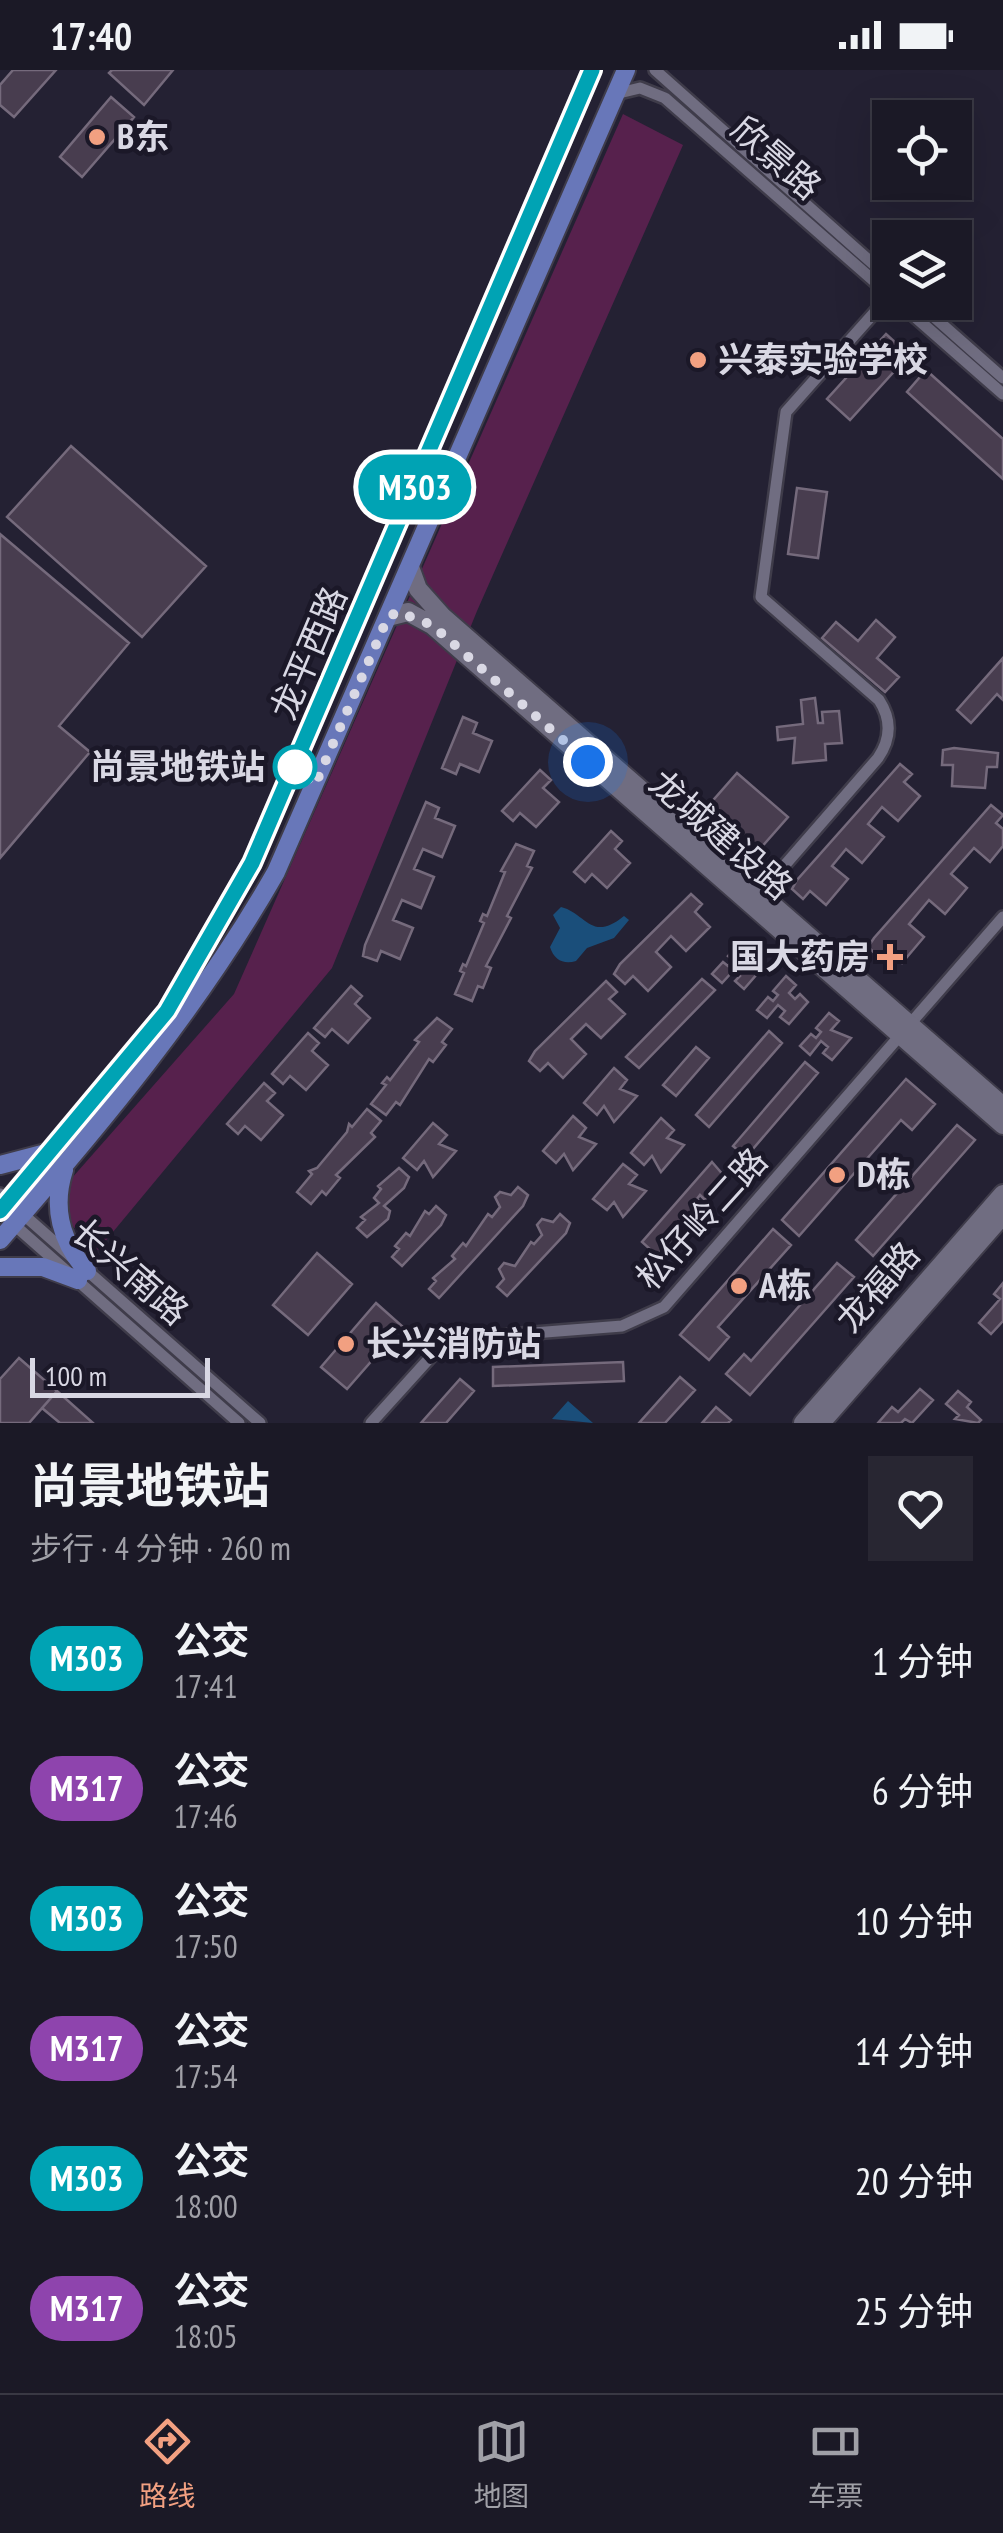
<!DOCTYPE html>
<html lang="zh">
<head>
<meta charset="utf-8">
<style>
  :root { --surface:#1b1926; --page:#282632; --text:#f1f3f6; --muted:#a0a0a7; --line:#393843; --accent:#f2a081 }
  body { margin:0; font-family:"PT Sans Narrow","Noto Sans SC",sans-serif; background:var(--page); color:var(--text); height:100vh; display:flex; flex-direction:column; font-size:38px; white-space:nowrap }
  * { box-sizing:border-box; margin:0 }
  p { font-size:32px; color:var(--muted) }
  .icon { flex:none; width:55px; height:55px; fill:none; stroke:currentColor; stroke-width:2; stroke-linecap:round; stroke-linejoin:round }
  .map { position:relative; height:1353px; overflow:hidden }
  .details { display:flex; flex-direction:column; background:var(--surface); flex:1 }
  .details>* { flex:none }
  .badge { padding:0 20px; border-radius:32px; font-size:35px; line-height:65px }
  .buttons { position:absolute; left:872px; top:30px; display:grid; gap:20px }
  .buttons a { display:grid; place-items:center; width:100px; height:100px; border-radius:0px; background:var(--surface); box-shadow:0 10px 40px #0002,0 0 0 2px var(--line); font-size:50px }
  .scale { position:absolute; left:30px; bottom:25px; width:180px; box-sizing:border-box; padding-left:10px; border:5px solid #d9d8e4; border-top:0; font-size:28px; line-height:35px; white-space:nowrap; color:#d9d8e4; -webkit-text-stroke:8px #1b1828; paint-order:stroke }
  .you { position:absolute; width:50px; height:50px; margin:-25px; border:8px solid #fff; border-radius:50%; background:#1a73e8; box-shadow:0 0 0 15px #1a73e833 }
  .map>.badge { position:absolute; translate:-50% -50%; box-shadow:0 0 0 5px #fff }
  .round { display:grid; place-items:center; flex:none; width:105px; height:105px; border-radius:0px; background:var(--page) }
  .summary { display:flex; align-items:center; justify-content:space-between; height:170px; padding:0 30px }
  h1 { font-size:48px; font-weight:700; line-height:75px }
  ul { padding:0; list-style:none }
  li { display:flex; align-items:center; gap:30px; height:130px; padding:0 30px }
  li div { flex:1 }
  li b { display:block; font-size:38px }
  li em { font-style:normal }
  li .badge { min-width:110px; font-weight:700; text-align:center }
  .status { display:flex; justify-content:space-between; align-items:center; height:70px; padding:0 50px; background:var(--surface); direction:ltr }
  .status svg { height:28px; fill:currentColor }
  .menu { display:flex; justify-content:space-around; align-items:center; height:140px; border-top:2px solid var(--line); background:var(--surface); font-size:28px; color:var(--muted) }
  .menu a { display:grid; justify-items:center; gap:5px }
  .menu .selected { color:var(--accent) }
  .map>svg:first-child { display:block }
  .green { fill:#57214d }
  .water { fill:#1a4e7a }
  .building { fill:#483d4f; stroke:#756a7c; stroke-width:2.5 }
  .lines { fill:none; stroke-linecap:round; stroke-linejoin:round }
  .street-casing { stroke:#3f3c4a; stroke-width:16 }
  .secondary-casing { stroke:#3f3c4a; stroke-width:22 }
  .primary-casing { stroke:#3f3c4a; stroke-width:22 }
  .street { stroke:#706d81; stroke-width:11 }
  .secondary { stroke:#706d81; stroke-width:18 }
  .primary { stroke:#6877b9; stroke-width:18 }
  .line-casing { stroke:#fff; stroke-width:22 }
  .line { stroke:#00a3b4; stroke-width:15 }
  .walk { stroke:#d9d8e4; stroke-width:10; stroke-dasharray:0 18 }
  .poi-dot { fill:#f2a081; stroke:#1b1828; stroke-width:4 }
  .stop-dot { fill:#fff; stroke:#00a3b4; stroke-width:5 }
  .labels { text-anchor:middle; stroke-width:9; stroke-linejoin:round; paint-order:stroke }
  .poi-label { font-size:35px; font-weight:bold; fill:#d9d8e4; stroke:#1b1828; text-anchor:start }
  .street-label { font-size:35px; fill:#d9d8e4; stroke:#1b1828 }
  .stop-label { font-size:35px; font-weight:bold; fill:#d9d8e4; stroke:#1b1828; text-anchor:end }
</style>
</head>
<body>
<div class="status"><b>17:40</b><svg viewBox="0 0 49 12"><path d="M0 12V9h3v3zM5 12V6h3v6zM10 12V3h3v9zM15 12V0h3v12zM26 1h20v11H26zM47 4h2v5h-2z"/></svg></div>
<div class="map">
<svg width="1003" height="1353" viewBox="0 0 1003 1353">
  <rect width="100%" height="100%" fill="#242133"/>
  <!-- green -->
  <path class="green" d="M623,44l60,31 -206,466 -145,357 -234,282 -49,-46 185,-210z"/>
  <!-- water -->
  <path class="water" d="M561,837c25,6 30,36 63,9l5,4 -15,18 -27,10 -11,13c-12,4 -22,-1 -26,-14l10,-19 -7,-13z
    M568,1331l25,22 -41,-4z"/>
  <!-- building -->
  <path class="building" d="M13,0h43l-42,47 -14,-12v-20z
    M112,0h61l-29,35 -35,-32z
    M111,27l23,20 -52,60 -22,-20z
    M886,264l23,21 -59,65 -23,-21z
    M926,300l77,69v40l-96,-87z
    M71,376l135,120 -64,71 -135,-120z
    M797,418l30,4 -9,66 -30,-4z
    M0,464l129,109 -70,83 31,26 -90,106z
    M876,550l19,17 -18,21 22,19 -14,15 -63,-54 14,-16 22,19z
    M1003,588v42l-6,-6 -26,29 -14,-13z
    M815,628l3,25h5l-1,-11 17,-1 3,32 -17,1 1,16 -33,3 2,-25 -17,2 -1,-13 26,-3 -2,-24z
    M463,647l14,6 -4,10 19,8 -13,31 -19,-8 -4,10 -14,-6z
    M954,678l44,5 -1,14h-10l-2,21 -33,-2 1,-21h-11l1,-15z
    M900,694l12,10 -8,8 16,14 -22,25 -16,-14 -14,17 16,13 -22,26 -16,-14 -14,17 16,13 -22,26 -16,-14 -7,8 -11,-10 5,-9z
    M540,700l11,10 -8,8 16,14 -23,25 -16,-14 -7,8 -11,-10z
    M737,703l51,44 -28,32 -51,-44z
    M426,732l13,6 -4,10 20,8 -13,31 -19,-8 -9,20 20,8 -13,31 -19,-8 -9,20 20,8 -13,31 -19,-8 -4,10 -14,-5 2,-11z
    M991,735l12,10 -7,8 7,6v17l-13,16 -16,-14 -23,26 16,14 -22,26 -16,-14 -20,24 15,13 -22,26 -15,-14 -8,8 -11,-10 6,-9z
    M611,761l11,10 -7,8 15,14 -23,25 -15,-14 -7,8 -11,-10z
    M516,774l18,7 -7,15 5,2 -25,48 4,2 -25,48 5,2 -8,20 -5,-2 -6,15 -17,-7 9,-21 -4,-2 3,-7 3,2 18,-43 -4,-2 3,-7 4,2 18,-44 -4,-1z
    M691,824l11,10 -7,8 15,15 -24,24 -15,-15 -15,16 15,15 -23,24 -15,-15 -8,8 -11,-10 6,-10z
    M741,871l10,8 -7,9 6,6 5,-5 9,7 -20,23 -9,-8 5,-5 -6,-6 -12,13 -10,-9 11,-12 5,4 5,-6 -5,-4z
    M786,906l10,9 -7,8 6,6 5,-5 8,8 -19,22 -9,-7 5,-6 -7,-6 -11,13 -10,-8 11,-13 5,4 5,-6 -5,-4z
    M702,909l13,11 -76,78 -13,-11z
    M606,911l11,11 -8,7 16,15 -24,24 -15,-14 -15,15 15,15 -23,24 -15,-15 -8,8 -11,-10 6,-10z
    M351,916l11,10 -7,8 15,14 -22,25 -16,-14 -7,8 -11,-9z
    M829,943l10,8 -8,9 20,8 -19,22 -9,-7 5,-6 -7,-6 -11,14 -10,-9 11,-12 5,4 5,-6 -5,-4z
    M437,948l15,11 -10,13 4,3 -13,17 -4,-3 -29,46 -4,-3 -10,13 -15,-11 15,-19 -4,-2 5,-6 3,3 29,-38 -4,-2z
    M769,961l13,12 -73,84 -13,-12z
    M308,963l11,10 -7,8 16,14 -22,25 -16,-14 -7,8 -11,-10z
    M696,977l13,11 -33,38 -13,-11z
    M805,992l13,11 -72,84 -13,-11z
    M614,998l13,12 -7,9 17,7 -23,26 -10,-16 -7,9 -13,-12z
    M906,1009l29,25 -23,26 -11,-10 -102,116 -17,-16z
    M264,1013l11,10 -8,8 16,14 -22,25 -16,-14 -7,8 -11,-10z
    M367,1039l14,12 -10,12 4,4 -39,38 4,3 -14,17 -4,-4 -11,13 -14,-12 15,-18 -3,-3 8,-3 30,-36 2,-8 3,3z
    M573,1046l13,12 -7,9 17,7 -23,26 -9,-16 -8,9 -13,-12z
    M661,1048l13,12 -7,8 17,7 -23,27 -9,-16 -8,9 -13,-12z
    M433,1053l14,12 -8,9 17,7 -23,26 -9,-16 -7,9 -14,-12z
    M957,1055l18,15 -102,116 -17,-16z
    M712,1092l13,15 -20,23 -5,-5 -3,4 5,5 -20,22 -5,-4 -3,4 5,5 -20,22 -7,-2 -10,-9z
    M623,1094l14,11 -8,9 17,7 -23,26 -9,-15 -7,8 -14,-11z
    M399,1098l10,9 -5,11 -20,18 6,5 -2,8 -21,18 -10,-9 8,-8 -4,-3 18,-14 -5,-5 7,-9 -3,-3z
    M518,1117l10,8 -5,11 -84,92 -10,-9 7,-8 -3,-3 22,-19 -3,-3 11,-13 3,3 22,-32 4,3 8,-10 -5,-10 5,-5 11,3z
    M436,1136l10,9 -5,10 -39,41 -10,-9 7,-8 -4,-3 11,-13 4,3 15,-25 4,3z
    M560,1144l10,9 -4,10 -59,63 -10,-9 7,-8 -5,-10 5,-6 11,3 16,-24 3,2 8,-9 -5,-10 5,-6 11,3z
    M773,1159l18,16 -73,82 11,10 -20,23 -29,-25z
    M317,1183l35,31 -44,51 -35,-30z
    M837,1193l17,14 -104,118 -24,-21 18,-20 7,7z
    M1003,1213v38l-12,13 -12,-11 21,-24 -6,-5z
    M376,1233l26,23 -55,63 -26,-22z
    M19,1288l38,33 -28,32h-29v-44z
    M623,1292l1,19 -131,5v-19z
    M680,1307l15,13 -30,33h-26z
    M460,1309l14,12 -28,32h-25z
    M920,1319l13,11 -21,23 -7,-4 -4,4h-23l14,-16 6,5z
    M57,1321l36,32h-33l-18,-15z
    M958,1321l13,11 -4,5 14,13 -3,3 -23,-4 4,-4 -13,-11z
    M716,1337l15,13 -3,3h-26z"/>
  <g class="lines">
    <defs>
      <path id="street" d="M655,0l235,209
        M615,24l25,-6 25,10 225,197
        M898,232l105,92
        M917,232l86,76
        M757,827l121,-139c13,-19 14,-38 1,-58l-118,-103 25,-185 104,-117
        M0,1124l260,229
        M11,1152l228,201
        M371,1353l75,-83 176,-14 42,-19 339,-390"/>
      <path id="secondary" d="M410,497l8,22 24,27 561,490
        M388,547l20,-5 24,13 571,500
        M803,1353l200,-229
        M821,1353l182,-208"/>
      <path id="primary" d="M0,1095l46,-12
        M64,1100c-12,37 -3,72 23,101
        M0,1140l167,-199 85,-148 340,-793
        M0,1170c102,-117 199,-233 276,-368l350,-802
        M0,1197h43l35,13"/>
    </defs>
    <!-- street casing -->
    <use href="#street" class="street-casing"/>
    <!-- secondary casing -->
    <use href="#secondary" class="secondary-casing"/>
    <!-- primary casing -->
    <use href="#primary" class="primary-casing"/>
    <!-- street -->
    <use href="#street" class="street"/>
    <!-- secondary -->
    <use href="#secondary" class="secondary"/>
    <!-- primary -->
    <use href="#primary" class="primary"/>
  </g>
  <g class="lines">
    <defs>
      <path id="line" d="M0,1141l167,-200 85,-148 340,-793"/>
    </defs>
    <!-- line casing -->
    <use href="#line" class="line-casing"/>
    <!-- line -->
    <use href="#line" class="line"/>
    <!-- walk -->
    <path class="walk" d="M295,697l20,18 73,-168 10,-5 34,13 156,137"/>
  </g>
  <!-- markers -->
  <g class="poi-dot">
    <circle cx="97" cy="67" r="10"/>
    <circle cx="698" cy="290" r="10"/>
    <path d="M885 872h10v10h10v10h-10v10h-10v-10h-10v-10h10z"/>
    <circle cx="837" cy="1105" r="10"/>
    <circle cx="739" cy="1216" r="10"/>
    <circle cx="346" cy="1274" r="10"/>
  </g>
  <circle class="stop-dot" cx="295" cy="697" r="20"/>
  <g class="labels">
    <!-- poi labels -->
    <g class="poi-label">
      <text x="117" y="79">B东</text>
      <text x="718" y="302">兴泰实验学校</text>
      <text x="870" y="899" text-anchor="end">国大药房</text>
      <text x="857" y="1117">D栋</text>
      <text x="759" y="1228">A栋</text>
      <text x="366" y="1286">长兴消防站</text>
    </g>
    <!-- street labels -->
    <g class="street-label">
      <text transform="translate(776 88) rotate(41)" y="12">欣景路</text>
      <text transform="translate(309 583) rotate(-67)" y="12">龙平西路</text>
      <text transform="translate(721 765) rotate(41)" y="12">龙城建设路</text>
      <text transform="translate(702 1149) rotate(-48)" y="12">松仔岭二路</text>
      <text transform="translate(130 1202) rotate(41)" y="12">长兴南路</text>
      <text transform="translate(878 1217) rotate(-49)" y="12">龙福路</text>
    </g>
    <!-- stop labels -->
    <g class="stop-label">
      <text x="265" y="709">尚景地铁站</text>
    </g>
  </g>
</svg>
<div class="buttons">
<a><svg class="icon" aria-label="locate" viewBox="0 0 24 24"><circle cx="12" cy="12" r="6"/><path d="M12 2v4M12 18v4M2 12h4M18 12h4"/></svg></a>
<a><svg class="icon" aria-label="layers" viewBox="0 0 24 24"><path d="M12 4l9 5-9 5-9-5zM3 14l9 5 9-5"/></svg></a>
</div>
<div class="scale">100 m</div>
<div class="you" style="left:588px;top:692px"></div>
<b class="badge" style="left:415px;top:417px;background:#00a3b4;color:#fff">M303</b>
</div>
<section class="details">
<div class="summary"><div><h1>尚景地铁站</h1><p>步行 · 4 分钟 · 260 m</p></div><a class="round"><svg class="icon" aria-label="heart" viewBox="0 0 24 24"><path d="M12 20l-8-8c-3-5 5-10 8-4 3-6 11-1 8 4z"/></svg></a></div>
<ul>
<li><span class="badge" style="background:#00a3b4;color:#fff">M303</span><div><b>公交</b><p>17:41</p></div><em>1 分钟</em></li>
<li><span class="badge" style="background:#8e44ad;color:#fff">M317</span><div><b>公交</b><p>17:46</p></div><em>6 分钟</em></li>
<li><span class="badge" style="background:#00a3b4;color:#fff">M303</span><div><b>公交</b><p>17:50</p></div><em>10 分钟</em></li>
<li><span class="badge" style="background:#8e44ad;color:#fff">M317</span><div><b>公交</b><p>17:54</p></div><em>14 分钟</em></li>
<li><span class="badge" style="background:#00a3b4;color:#fff">M303</span><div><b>公交</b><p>18:00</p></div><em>20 分钟</em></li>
<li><span class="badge" style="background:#8e44ad;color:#fff">M317</span><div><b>公交</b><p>18:05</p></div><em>25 分钟</em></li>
</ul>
</section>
<nav class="menu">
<a class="selected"><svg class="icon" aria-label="directions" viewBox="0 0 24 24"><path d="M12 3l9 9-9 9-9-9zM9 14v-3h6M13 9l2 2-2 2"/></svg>路线</a>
<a><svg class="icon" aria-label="map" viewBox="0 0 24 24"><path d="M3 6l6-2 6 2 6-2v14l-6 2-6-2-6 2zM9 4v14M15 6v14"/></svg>地图</a>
<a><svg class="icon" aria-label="tickets" viewBox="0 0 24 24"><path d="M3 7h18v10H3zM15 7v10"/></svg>车票</a>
</nav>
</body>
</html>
